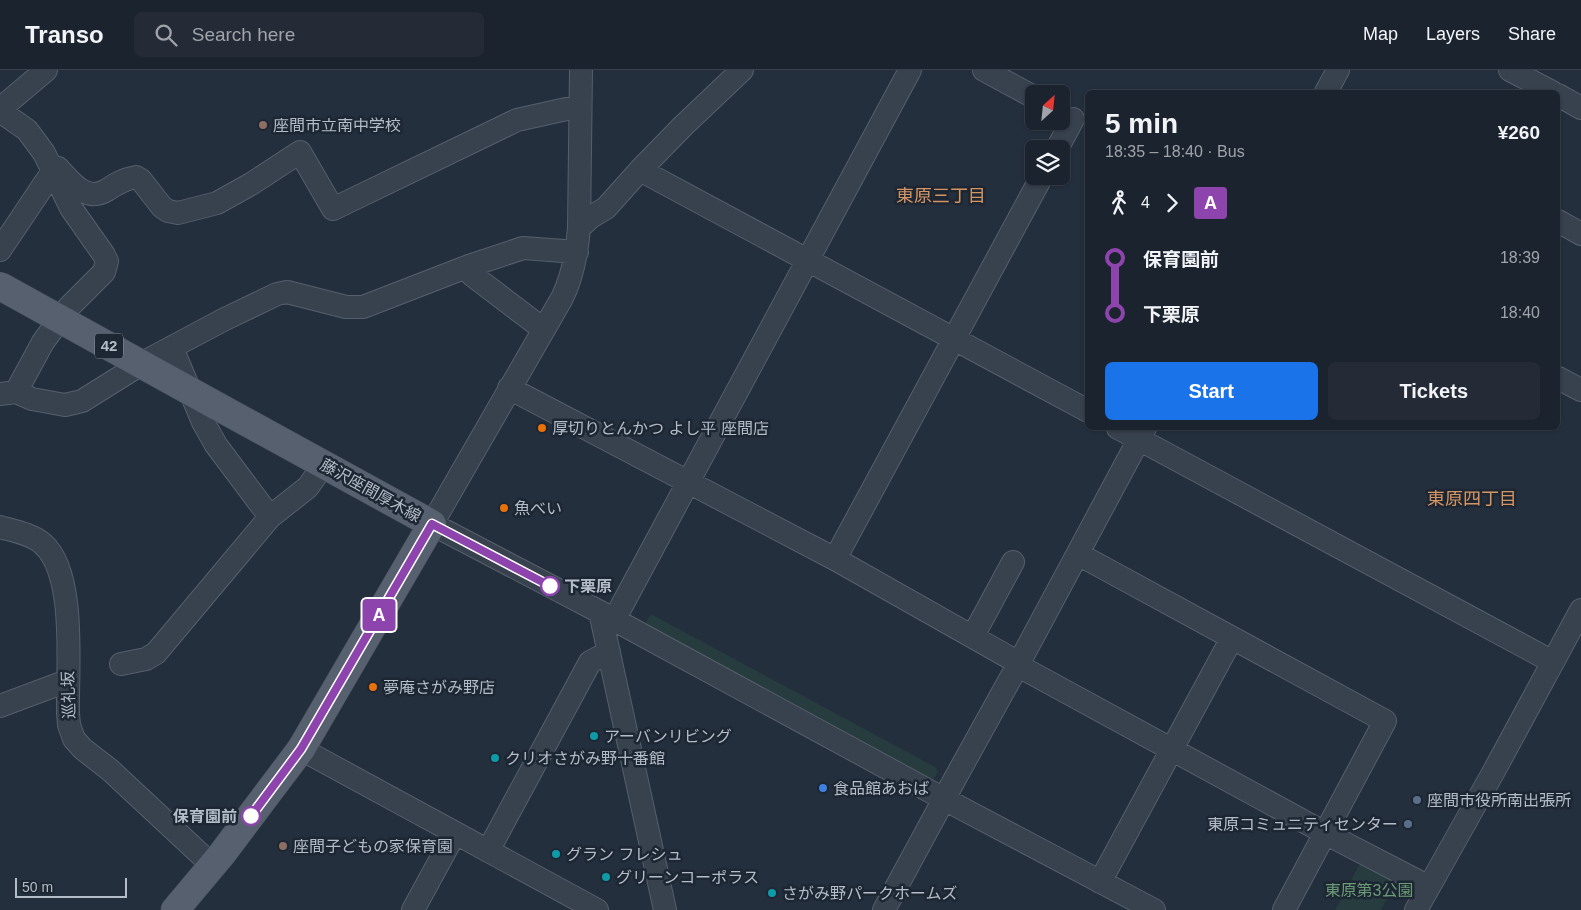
<!DOCTYPE html>
<html lang="en">
<head>
<meta charset="utf-8">
<style>
  :root { --surface:#1b232e; --page:#242b36; --text:#f1f3f6; --muted:#a0a4aa; --line:#39404a; --accent:#1a73e8 }
  body { margin:0; font-family:Arial,"Noto Sans JP",sans-serif; background:var(--page); color:var(--text); height:100vh; display:flex; flex-direction:column; font-size:19px; white-space:nowrap }
  * { box-sizing:border-box; margin:0 }
  p { font-size:16px; color:var(--muted) }
  .icon { flex:none; width:28px; height:28px; fill:none; stroke:currentColor; stroke-width:2; stroke-linecap:round; stroke-linejoin:round }
  .map { position:relative; flex:1; overflow:hidden }
  .drawer { position:absolute; left:1085px; top:20px; width:475px; height:340px; display:flex; flex-direction:column; background:var(--surface); border-radius:8px; box-shadow:0 1px 4px #0004,0 0 0 1px var(--line) }
  .drawer>* { flex:none }
  .badge { padding:0 10px; border-radius:4px; font-size:18px; line-height:32px }
  .needle { width:32px; rotate:27deg }
  .controls { position:absolute; left:1025px; top:15px; display:grid; gap:10px }
  .controls a { display:grid; place-items:center; width:45px; height:45px; border-radius:8px; background:var(--surface); box-shadow:0 1px 4px #0004,0 0 0 1px var(--line); font-size:25px }
  .scale { position:absolute; left:15px; bottom:12px; width:112px; box-sizing:border-box; padding-left:5px; border:2px solid #b4bcc9; border-top:0; font-size:14px; line-height:18px; white-space:nowrap; color:#b4bcc9; -webkit-text-stroke:4px #1d2633; paint-order:stroke }
  .map>.badge { position:absolute; translate:-50% -50%; box-shadow:0 0 0 2px #fff }
  .legs { display:flex; align-items:center; gap:8px; height:55px; padding:0 20px; font-size:16px }
  .legs p { margin-inline-start:auto }
  .head { display:flex; align-items:center; justify-content:space-between; height:85px; padding:0 20px }
  h1 { font-size:28px; font-weight:600; line-height:38px }
  .action { display:flex; gap:10px; margin-top:auto; padding:10px 20px }
  .action a { flex:1; height:58px; border-radius:8px; background:var(--accent); color:#fff; font-size:20px; font-weight:600; line-height:58px; text-align:center }
  .action a+a { background:var(--page); color:var(--text) }
  ul { padding:0 20px; list-style:none }
  li { display:flex; align-items:center; gap:18px; height:55px; font-size:19px }
  li i { display:grid; place-items:center; width:8px; height:100%; margin:0 6px; background:currentColor }
  li i::after { content:''; width:12px; height:12px; margin:-6px; border:4px solid; border-radius:50%; background:var(--surface) }
  li p { margin-inline-start:auto }
  li:first-child i { background:linear-gradient(#0000 50%,currentColor 0) }
  li:last-child i { background:linear-gradient(currentColor 50%,#0000 0) }
  header { display:flex; align-items:center; gap:30px; box-sizing:border-box; height:70px; padding:0 25px; background:var(--surface); border-bottom:1px solid var(--line) }
  header strong { font-size:24px }
  nav { display:flex; gap:28px; margin-inline-start:auto; font-size:18px }
  .search { width:350px; height:45px; background:var(--page); display:flex; align-items:center; gap:12px; box-sizing:border-box; padding:0 18px; border-radius:8px; color:var(--muted); font-size:19px }
  .map>svg:first-child { display:block }
  .green { fill:#263c3f }
  .lines { fill:none; stroke-linecap:round; stroke-linejoin:round }
  .minor-casing { stroke:#565f6c; stroke-width:24 }
  .major-casing { stroke:#414a57; stroke-width:29 }
  .minor { stroke:#38414e; stroke-width:22 }
  .major { stroke:#56606e; stroke-width:28 }
  .major-bridge-casing { stroke:#414a57; stroke-width:29; stroke-linecap:butt }
  .major-bridge { stroke:#56606e; stroke-width:28 }
  .line-1-casing { stroke:#fff; stroke-width:11 }
  .line-1 { stroke:#8e44ad; stroke-width:8 }
  .education-dot { fill:#8d6e63; stroke:#1d2633; stroke-width:2 }
  .food-dot { fill:#e8710a; stroke:#1d2633; stroke-width:2 }
  .stop-1-dot { fill:#fff; stroke:#8e44ad; stroke-width:2.5 }
  .culture-dot { fill:#0f9aa8; stroke:#1d2633; stroke-width:2 }
  .shop-dot { fill:#3f7fe0; stroke:#1d2633; stroke-width:2 }
  .service-dot { fill:#5c6f8a; stroke:#1d2633; stroke-width:2 }
  .labels { text-anchor:middle; stroke-width:5; stroke-linejoin:round; paint-order:stroke }
  .shield { fill:#1d2633; stroke:#878f9c; stroke-width:1 }
  .shield-label { font-size:15px; font-weight:bold; fill:#b4bcc9 }
  .poi-label { font-size:16px; fill:#b4bcc9; stroke:#1d2633; text-anchor:start }
  .street-label { font-size:16px; fill:#b4bcc9; stroke:#1d2633 }
  .stop-label { font-size:16px; font-weight:bold; fill:#b4bcc9; stroke:#1d2633; text-anchor:start }
  .park-label { font-size:16px; fill:#6b9a76; stroke:#1d2633 }
  .neighbourhood-label { font-size:18px; fill:#d59563; stroke:#1d2633 }
</style>
</head>
<body>
<header>
<strong>Transo</strong>
<div class="search"><svg class="icon" aria-label="search" viewBox="0 0 24 24"><circle cx="10" cy="10" r="6"/><path d="M15 15l6 6"/></svg>Search here</div>
<nav><a>Map</a><a>Layers</a><a>Share</a></nav>
</header>
<div class="map">
<svg width="1581" height="840" viewBox="0 0 1581 840">
  <rect width="100%" height="100%" fill="#242f3e"/>
  <!-- green -->
  <path class="green" d="M651,544l284,153 3,5 -4,6h-4l-283,-152 -1,-4z
    M1363,788l36,19 -18,33h-46z"/>
  <g class="lines">
    <defs>
      <path id="minor" d="M581,0l-2,158c-2,24 -6,48 -17,70l-130,226 168,88 344,187 210,111
        M984,0l50,27
        M1510,0l42,22
        M1326,22l12,-22
        M1558,25l23,13
        M0,36l7,-3 39,-33
        M0,41l27,19 17,23 27,55 33,47 3,6 -3,11 -35,35 -26,35 -27,50 -16,2
        M1057,79l16,-30
        M640,100l448,241
        M1558,151l23,13
        M579,158l12,-11 15,-9 34,-38 43,-44 59,-56
        M0,180l53,-79 5,-3c13,14 28,35 49,22 9,-6 17,-11 29,-13l5,3 21,27 6,4 10,2 39,-10 34,-19 49,-32 33,57 184,-89 63,-14
        M469,196l3,9 71,54
        M172,278l31,74 13,23 54,72
        M1558,308l23,12
        M509,318l326,171 184,104 7,7 299,163 104,54
        M16,322l16,7 33,6 17,-4 64,-40 77,-41 54,-26 10,-2 59,15h17l106,-41 54,-18 54,4
        M1118,358l435,234
        M0,457c14,4 32,7 43,17 34,30 24,126 25,169l1,12 5,14 9,10 27,21 103,96
        M1078,484l307,167 -101,189
        M835,489l207,-383
        M600,542l65,298
        M614,550l296,-550
        M973,566l40,-74
        M121,594l25,-5 10,-6 114,-136 38,-30 16,-23
        M0,636l67,-25
        M301,679l296,161
        M488,781l102,-189 19,-10
        M1100,812l132,-244
        M413,840l42,-77
        M884,840l73,-135 62,-112 126,-235
        M1416,840l78,-139 87,-161"/>
      <path id="major" d="M175,840l47,-56 79,-105 131,-225 -215,-118"/>
    </defs>
    <!-- minor casing -->
    <use href="#minor" class="minor-casing"/>
    <!-- major casing -->
    <use href="#major" class="major-casing"/>
    <!-- minor -->
    <use href="#minor" class="minor"/>
    <!-- major -->
    <use href="#major" class="major"/>
    <defs>
      <path id="major-bridge" d="M0,216l217,120"/>
    </defs>
    <!-- major-bridge casing -->
    <use href="#major-bridge" class="major-bridge-casing"/>
    <!-- major-bridge -->
    <use href="#major-bridge" class="major-bridge"/>
  </g>
  <g class="lines">
    <defs>
      <path id="line-1" d="M251,746l50,-67 131,-225 118,62"/>
    </defs>
    <!-- line-1 casing -->
    <use href="#line-1" class="line-1-casing"/>
    <!-- line-1 -->
    <use href="#line-1" class="line-1"/>
  </g>
  <!-- markers -->
  <g class="education-dot">
    <circle cx="263" cy="55" r="5"/>
    <circle cx="283" cy="776" r="5"/>
  </g>
  <g class="food-dot">
    <circle cx="542" cy="358" r="5"/>
    <circle cx="504" cy="438" r="5"/>
    <circle cx="373" cy="617" r="5"/>
  </g>
  <g class="stop-1-dot">
    <circle cx="550" cy="516" r="9"/>
    <circle cx="251" cy="746" r="9"/>
  </g>
  <g class="culture-dot">
    <circle cx="594" cy="666" r="5"/>
    <circle cx="495" cy="688" r="5"/>
    <circle cx="556" cy="784" r="5"/>
    <circle cx="606" cy="807" r="5"/>
    <circle cx="772" cy="823" r="5"/>
  </g>
  <circle class="shop-dot" cx="823" cy="718" r="5"/>
  <g class="service-dot">
    <circle cx="1417" cy="730" r="5"/>
    <circle cx="1408" cy="754" r="5"/>
  </g>
  <g class="labels">
    <!-- shield labels -->
    <rect class="shield" x="95" y="263.5" width="28" height="25" rx="4"/>
    <g class="shield-label">
      <text x="109" y="281">42</text>
    </g>
    <!-- poi labels -->
    <g class="poi-label">
      <text x="273" y="61">座間市立南中学校</text>
      <text x="552" y="364">厚切りとんかつ よし平 座間店</text>
      <text x="514" y="444">魚べい</text>
      <text x="383" y="623">夢庵さがみ野店</text>
      <text x="604" y="672">アーバンリビング</text>
      <text x="505" y="694">クリオさがみ野十番館</text>
      <text x="833" y="724">食品館あおば</text>
      <text x="1427" y="736">座間市役所南出張所</text>
      <text x="1398" y="760" text-anchor="end">東原コミュニティセンター</text>
      <text x="293" y="782">座間子どもの家保育園</text>
      <text x="566" y="790">グラン フレシュ</text>
      <text x="616" y="813">グリーンコーポラス</text>
      <text x="782" y="829">さがみ野パークホームズ</text>
    </g>
    <!-- street labels -->
    <g class="street-label">
      <text transform="translate(371 420) rotate(29)" y="6">藤沢座間厚木線</text>
      <text transform="translate(68 625) rotate(-92)" y="6">巡礼坂</text>
    </g>
    <!-- stop labels -->
    <g class="stop-label">
      <text x="564" y="522">下栗原</text>
      <text x="237" y="752" text-anchor="end">保育園前</text>
    </g>
    <!-- park labels -->
    <g class="park-label">
      <text x="1369" y="826">東原第3公園</text>
    </g>
    <!-- neighbourhood labels -->
    <g class="neighbourhood-label">
      <text x="941" y="132">東原三丁目</text>
      <text x="1472" y="435">東原四丁目</text>
    </g>
  </g>
</svg>
<div class="controls">
<a><svg class="needle" viewBox="-14 -14 28 28"><path d="M0-13l5 13h-10z" fill="#e53935"/><path d="M0 13l5-13h-10z" fill="#a0a4aa"/></svg></a>
<a><svg class="icon" aria-label="layers" viewBox="0 0 24 24"><path d="M12 4l9 5-9 5-9-5zM3 14l9 5 9-5"/></svg></a>
</div>
<div class="scale">50 m</div>
<b class="badge" style="left:379px;top:545px;background:#8e44ad;color:#fff">A</b>
<section class="drawer">
<div class="head"><div><h1>5 min</h1><p>18:35 – 18:40 · Bus</p></div><b>¥260</b></div>
<div class="legs"><svg class="icon" aria-label="walk" viewBox="0 0 24 24"><circle cx="13" cy="4" r="2"/><path d="M13 8l-2 6 4 7M11 14l-3 7M7 12l3-4h3l4 4"/></svg>4<svg class="icon" aria-label="forward" viewBox="0 0 24 24"><path d="M9 5l7 7-7 7"/></svg><b class="badge" style="background:#8e44ad;color:#fff">A</b></div>
<ul>
<li><i style="color:#8e44ad"></i><b>保育園前</b><p>18:39</p></li>
<li><i style="color:#8e44ad"></i><b>下栗原</b><p>18:40</p></li>
</ul>
<div class="action"><a>Start</a><a>Tickets</a></div>
</section>
</div>
</body>
</html>
